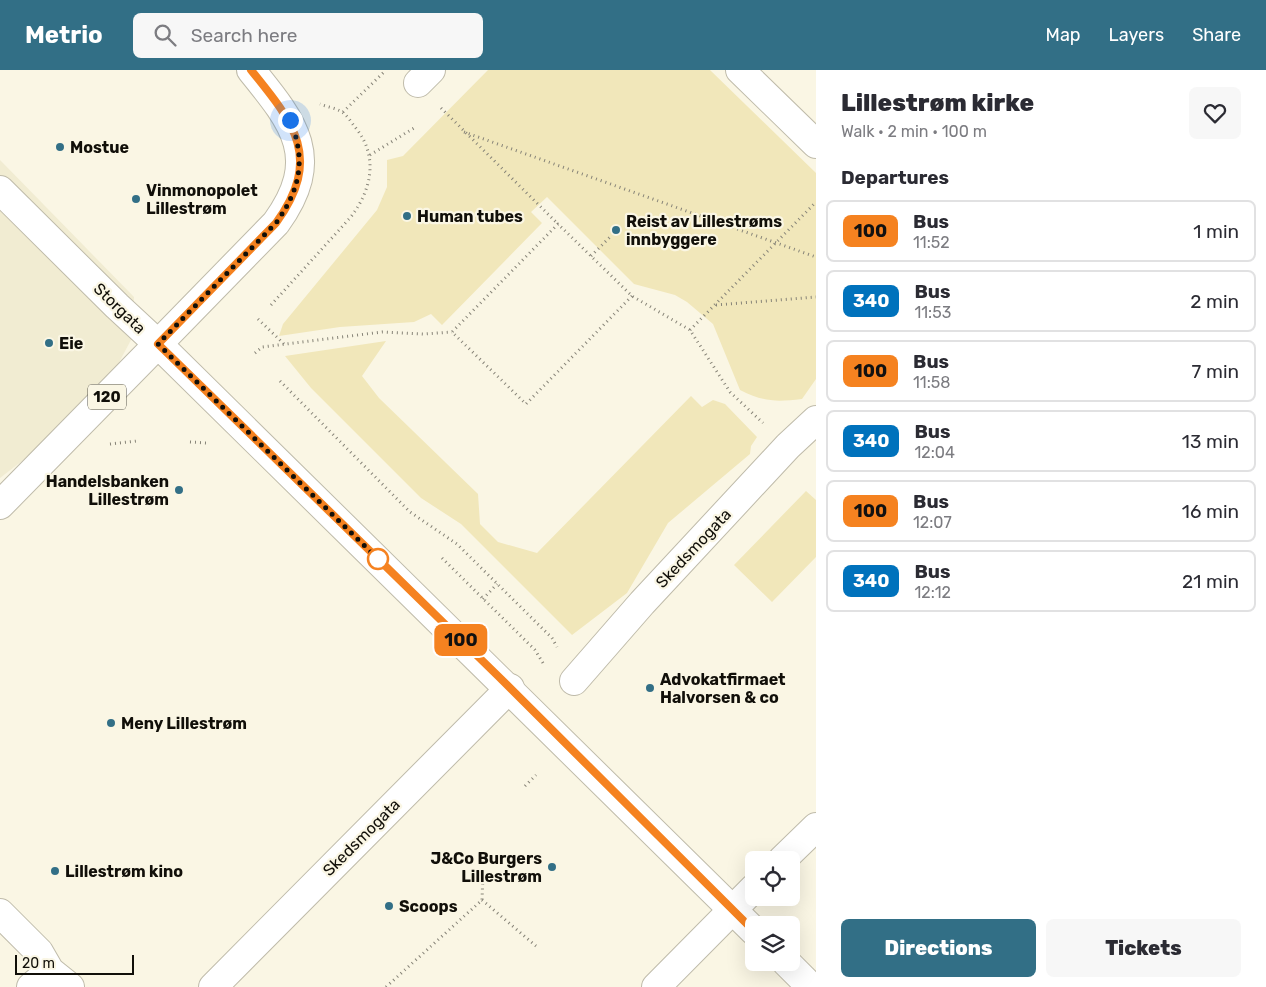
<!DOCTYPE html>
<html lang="en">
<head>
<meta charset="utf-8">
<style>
  :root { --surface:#fff; --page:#f7f7f7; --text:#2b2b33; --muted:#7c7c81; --line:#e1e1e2; --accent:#326f86 }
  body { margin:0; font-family:Rubik,sans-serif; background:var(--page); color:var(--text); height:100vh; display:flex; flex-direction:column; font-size:19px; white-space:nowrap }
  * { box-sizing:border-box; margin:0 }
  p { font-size:16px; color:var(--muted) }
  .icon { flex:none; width:28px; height:28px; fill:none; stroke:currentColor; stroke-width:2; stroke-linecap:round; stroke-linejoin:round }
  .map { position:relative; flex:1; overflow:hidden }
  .details { display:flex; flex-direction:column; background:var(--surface); width:450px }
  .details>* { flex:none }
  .badge { padding:0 10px; border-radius:8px; font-size:18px; line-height:32px }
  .buttons { position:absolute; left:745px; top:781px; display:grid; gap:10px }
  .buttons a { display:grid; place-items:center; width:55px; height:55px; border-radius:8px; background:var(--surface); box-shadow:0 5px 20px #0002; font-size:25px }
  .scale { position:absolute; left:15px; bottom:12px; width:119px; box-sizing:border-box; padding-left:5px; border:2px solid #110f09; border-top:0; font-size:14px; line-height:18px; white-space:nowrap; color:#110f09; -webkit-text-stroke:4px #faf6e4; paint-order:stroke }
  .you { position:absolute; width:25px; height:25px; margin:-12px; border:4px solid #fff; border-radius:50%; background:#1a73e8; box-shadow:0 0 0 8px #1a73e833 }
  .map>.badge { position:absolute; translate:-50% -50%; box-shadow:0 0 0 2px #fff }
  h2 { padding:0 25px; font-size:19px; line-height:45px }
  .round { display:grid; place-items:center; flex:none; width:52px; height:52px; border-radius:8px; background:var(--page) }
  .headline { display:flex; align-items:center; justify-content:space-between; height:85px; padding:0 25px }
  h1 { font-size:24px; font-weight:800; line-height:38px }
  .action { display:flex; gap:10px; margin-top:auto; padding:10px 25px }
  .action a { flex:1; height:58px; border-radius:8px; background:var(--accent); color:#fff; font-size:20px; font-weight:800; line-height:58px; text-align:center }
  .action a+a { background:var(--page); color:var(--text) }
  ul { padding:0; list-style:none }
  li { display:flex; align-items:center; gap:15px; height:62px; margin:0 10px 8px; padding:0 15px; border:2px solid var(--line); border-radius:8px }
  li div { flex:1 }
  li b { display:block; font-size:19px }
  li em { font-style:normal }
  li .badge { min-width:55px; font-weight:700; text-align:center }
  header { display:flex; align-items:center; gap:30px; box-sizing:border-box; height:70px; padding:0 25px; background:var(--accent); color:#fff }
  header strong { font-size:24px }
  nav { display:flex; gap:28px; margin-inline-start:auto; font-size:18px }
  .search { width:350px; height:45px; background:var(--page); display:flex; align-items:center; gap:12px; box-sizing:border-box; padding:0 18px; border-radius:8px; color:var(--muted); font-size:19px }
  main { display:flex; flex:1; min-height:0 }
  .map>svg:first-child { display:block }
  .built { fill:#f1ecd2 }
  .green { fill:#f1e7ba }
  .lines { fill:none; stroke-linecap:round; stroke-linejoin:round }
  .street-casing { stroke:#bfbbaa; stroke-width:30 }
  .secondary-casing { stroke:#bfbbaa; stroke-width:30 }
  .primary-casing { stroke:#bfbbaa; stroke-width:30 }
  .path { stroke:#868377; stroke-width:3; stroke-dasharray:1 4; stroke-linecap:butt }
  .street { stroke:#fff; stroke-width:28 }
  .secondary { stroke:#fff; stroke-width:28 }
  .primary { stroke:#fff; stroke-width:28 }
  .line-casing { stroke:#fff; stroke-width:11 }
  .line { stroke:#f58220; stroke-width:8 }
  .walk { stroke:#110f09; stroke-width:5; stroke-dasharray:0 9 }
  .poi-dot { fill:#326f86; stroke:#faf6e4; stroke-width:2 }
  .stop-dot { fill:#fff; stroke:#f58220; stroke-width:2.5 }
  .labels { text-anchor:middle; stroke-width:4.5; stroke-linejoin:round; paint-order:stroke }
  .shield { fill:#faf6e4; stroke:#57544b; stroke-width:1 }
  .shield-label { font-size:15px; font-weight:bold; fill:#110f09 }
  .poi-label { font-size:16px; font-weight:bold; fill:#110f09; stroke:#faf6e4; text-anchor:start }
  .street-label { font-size:16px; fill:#110f09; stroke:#faf6e4 }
</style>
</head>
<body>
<header>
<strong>Metrio</strong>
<div class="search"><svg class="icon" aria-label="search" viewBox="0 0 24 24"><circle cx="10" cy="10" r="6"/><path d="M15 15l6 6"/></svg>Search here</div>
<nav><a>Map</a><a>Layers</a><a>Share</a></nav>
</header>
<main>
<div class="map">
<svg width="816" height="917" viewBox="0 0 816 917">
  <rect width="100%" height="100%" fill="#faf6e4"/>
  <!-- built -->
  <path class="built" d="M0,90l134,137 -2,41 -17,32 -57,63 -58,45z"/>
  <!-- green -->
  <path class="green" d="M488,0h222l106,103v206l-14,20c-26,3 -38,3 -62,-9l-27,-66 -26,-22 -12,-7 -41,-11 -87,-87 -16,15 11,11 -100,102 -11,-11 -17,8 -74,5 -61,9 4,-12 94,-114 10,-23v-27l16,-4z
    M386,271l-24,35 17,22 99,96 2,30 18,18 39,11 154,-157 11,11 11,-7 12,4 32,33 -6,9 -1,8 -82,69 -41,70 -55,42 -111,-111 -40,-26 -110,-110 -26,-32z
    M806,421l10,9v57l-44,45 -38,-37z"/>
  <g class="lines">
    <defs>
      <path id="street" d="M740,0l76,74
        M418,13l13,-13
        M0,120l117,116 41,38
        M574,611l68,-78 146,-157 28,-26
        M782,790l34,-33
        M0,843l39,39 11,19
        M31,917l19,-16 20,16
        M213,917l297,-299
        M656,917l98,-99"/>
      <path id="secondary" d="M158,274l118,-121c47,-65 18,-100 -25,-153"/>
      <path id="primary" d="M0,435l158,-161 596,587
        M786,892l25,25"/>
    </defs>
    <!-- street casing -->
    <use href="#street" class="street-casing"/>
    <!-- secondary casing -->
    <use href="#secondary" class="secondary-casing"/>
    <!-- primary casing -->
    <use href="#primary" class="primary-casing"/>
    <!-- path -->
    <path class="path" d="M441,38l117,116
      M343,42l41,-40
      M464,62l352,125
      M370,85l44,-27
      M591,186l21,-21
      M632,226l-106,108 -74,-72 106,-108 74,72 58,34 40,62 33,31
      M271,235l79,-87c22,-28 29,-62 5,-91 -4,-5 -8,-12 -13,-15 -6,-4 -15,-5 -22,-8
      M716,235l100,-8
      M258,249l26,25
      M690,260l126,-128
      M255,283l7,-6 120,-15 42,2 28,-2
      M280,311l130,131 47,32 95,94 5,9
      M190,372l17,1
      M110,374l27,-3
      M442,488l93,92 8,13
      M483,529l14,-15
      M525,716l11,-11
      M482,830l54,46
      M386,917l96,-87 1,-26"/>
    <!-- street -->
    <use href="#street" class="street"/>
    <!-- secondary -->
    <use href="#secondary" class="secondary"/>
    <!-- primary -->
    <use href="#primary" class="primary"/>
  </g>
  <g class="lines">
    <defs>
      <path id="line" d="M251,0c43,53 72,88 25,153l-118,121 340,332 256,255"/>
    </defs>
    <!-- line casing -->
    <use href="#line" class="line-casing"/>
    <!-- line -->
    <use href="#line" class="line"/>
    <!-- walk -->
    <path class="walk" d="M290,50c16,39 11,68 -14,103l-118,121 220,215"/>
  </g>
  <!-- markers -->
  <g class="poi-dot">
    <circle cx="60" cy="77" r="5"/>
    <circle cx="136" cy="129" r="5"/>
    <circle cx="407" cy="146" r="5"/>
    <circle cx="616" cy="160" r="5"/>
    <circle cx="49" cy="273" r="5"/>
    <circle cx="179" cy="420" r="5"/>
    <circle cx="650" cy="618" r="5"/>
    <circle cx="111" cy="653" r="5"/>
    <circle cx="552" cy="797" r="5"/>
    <circle cx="55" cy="801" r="5"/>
    <circle cx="389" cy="836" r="5"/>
  </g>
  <circle class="stop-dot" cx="378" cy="489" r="10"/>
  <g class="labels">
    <!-- shield labels -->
    <rect class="shield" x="88" y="314.5" width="38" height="25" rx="4"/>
    <g class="shield-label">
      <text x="107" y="332">120</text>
    </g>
    <!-- poi labels -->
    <g class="poi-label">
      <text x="70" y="83">Mostue</text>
      <text x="146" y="126">Vinmonopolet<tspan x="146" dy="18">Lillestrøm</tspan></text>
      <text x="417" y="152">Human tubes</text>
      <text x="626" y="157">Reist av Lillestrøms<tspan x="626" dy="18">innbyggere</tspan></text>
      <text x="59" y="279">Eie</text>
      <text x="169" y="417" text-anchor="end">Handelsbanken<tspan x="169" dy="18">Lillestrøm</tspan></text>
      <text x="660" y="615">Advokatfirmaet<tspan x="660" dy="18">Halvorsen &amp; co</tspan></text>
      <text x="121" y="659">Meny Lillestrøm</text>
      <text x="542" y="794" text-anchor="end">J&amp;Co Burgers<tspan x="542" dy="18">Lillestrøm</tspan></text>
      <text x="65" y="807">Lillestrøm kino</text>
      <text x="399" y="842">Scoops</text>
    </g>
    <!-- street labels -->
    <g class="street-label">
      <text transform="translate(120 238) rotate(44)" y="6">Storgata</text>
      <text transform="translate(693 478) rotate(-47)" y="6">Skedsmogata</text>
      <text transform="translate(361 767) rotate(-45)" y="6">Skedsmogata</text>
    </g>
  </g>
</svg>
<div class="buttons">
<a><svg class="icon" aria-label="locate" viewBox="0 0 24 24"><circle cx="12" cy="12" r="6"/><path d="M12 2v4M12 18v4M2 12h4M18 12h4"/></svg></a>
<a><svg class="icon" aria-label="layers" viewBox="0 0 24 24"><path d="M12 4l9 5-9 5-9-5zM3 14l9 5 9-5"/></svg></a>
</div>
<div class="scale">20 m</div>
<div class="you" style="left:290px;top:50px"></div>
<b class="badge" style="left:461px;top:570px;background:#f58220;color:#111">100</b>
</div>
<section class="details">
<div class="headline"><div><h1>Lillestrøm kirke</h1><p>Walk · 2 min · 100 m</p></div><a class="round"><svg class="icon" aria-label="heart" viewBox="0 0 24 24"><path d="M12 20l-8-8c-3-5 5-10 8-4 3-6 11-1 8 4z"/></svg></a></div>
<h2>Departures</h2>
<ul>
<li><span class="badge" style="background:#f58220;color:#111">100</span><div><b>Bus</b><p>11:52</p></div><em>1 min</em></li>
<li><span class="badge" style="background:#0072bc;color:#fff">340</span><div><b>Bus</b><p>11:53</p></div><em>2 min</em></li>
<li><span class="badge" style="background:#f58220;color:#111">100</span><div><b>Bus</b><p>11:58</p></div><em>7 min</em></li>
<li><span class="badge" style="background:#0072bc;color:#fff">340</span><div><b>Bus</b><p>12:04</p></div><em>13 min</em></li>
<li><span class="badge" style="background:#f58220;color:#111">100</span><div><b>Bus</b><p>12:07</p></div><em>16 min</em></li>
<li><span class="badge" style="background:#0072bc;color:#fff">340</span><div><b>Bus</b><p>12:12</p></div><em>21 min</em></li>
</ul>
<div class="action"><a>Directions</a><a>Tickets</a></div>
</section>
</main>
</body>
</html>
